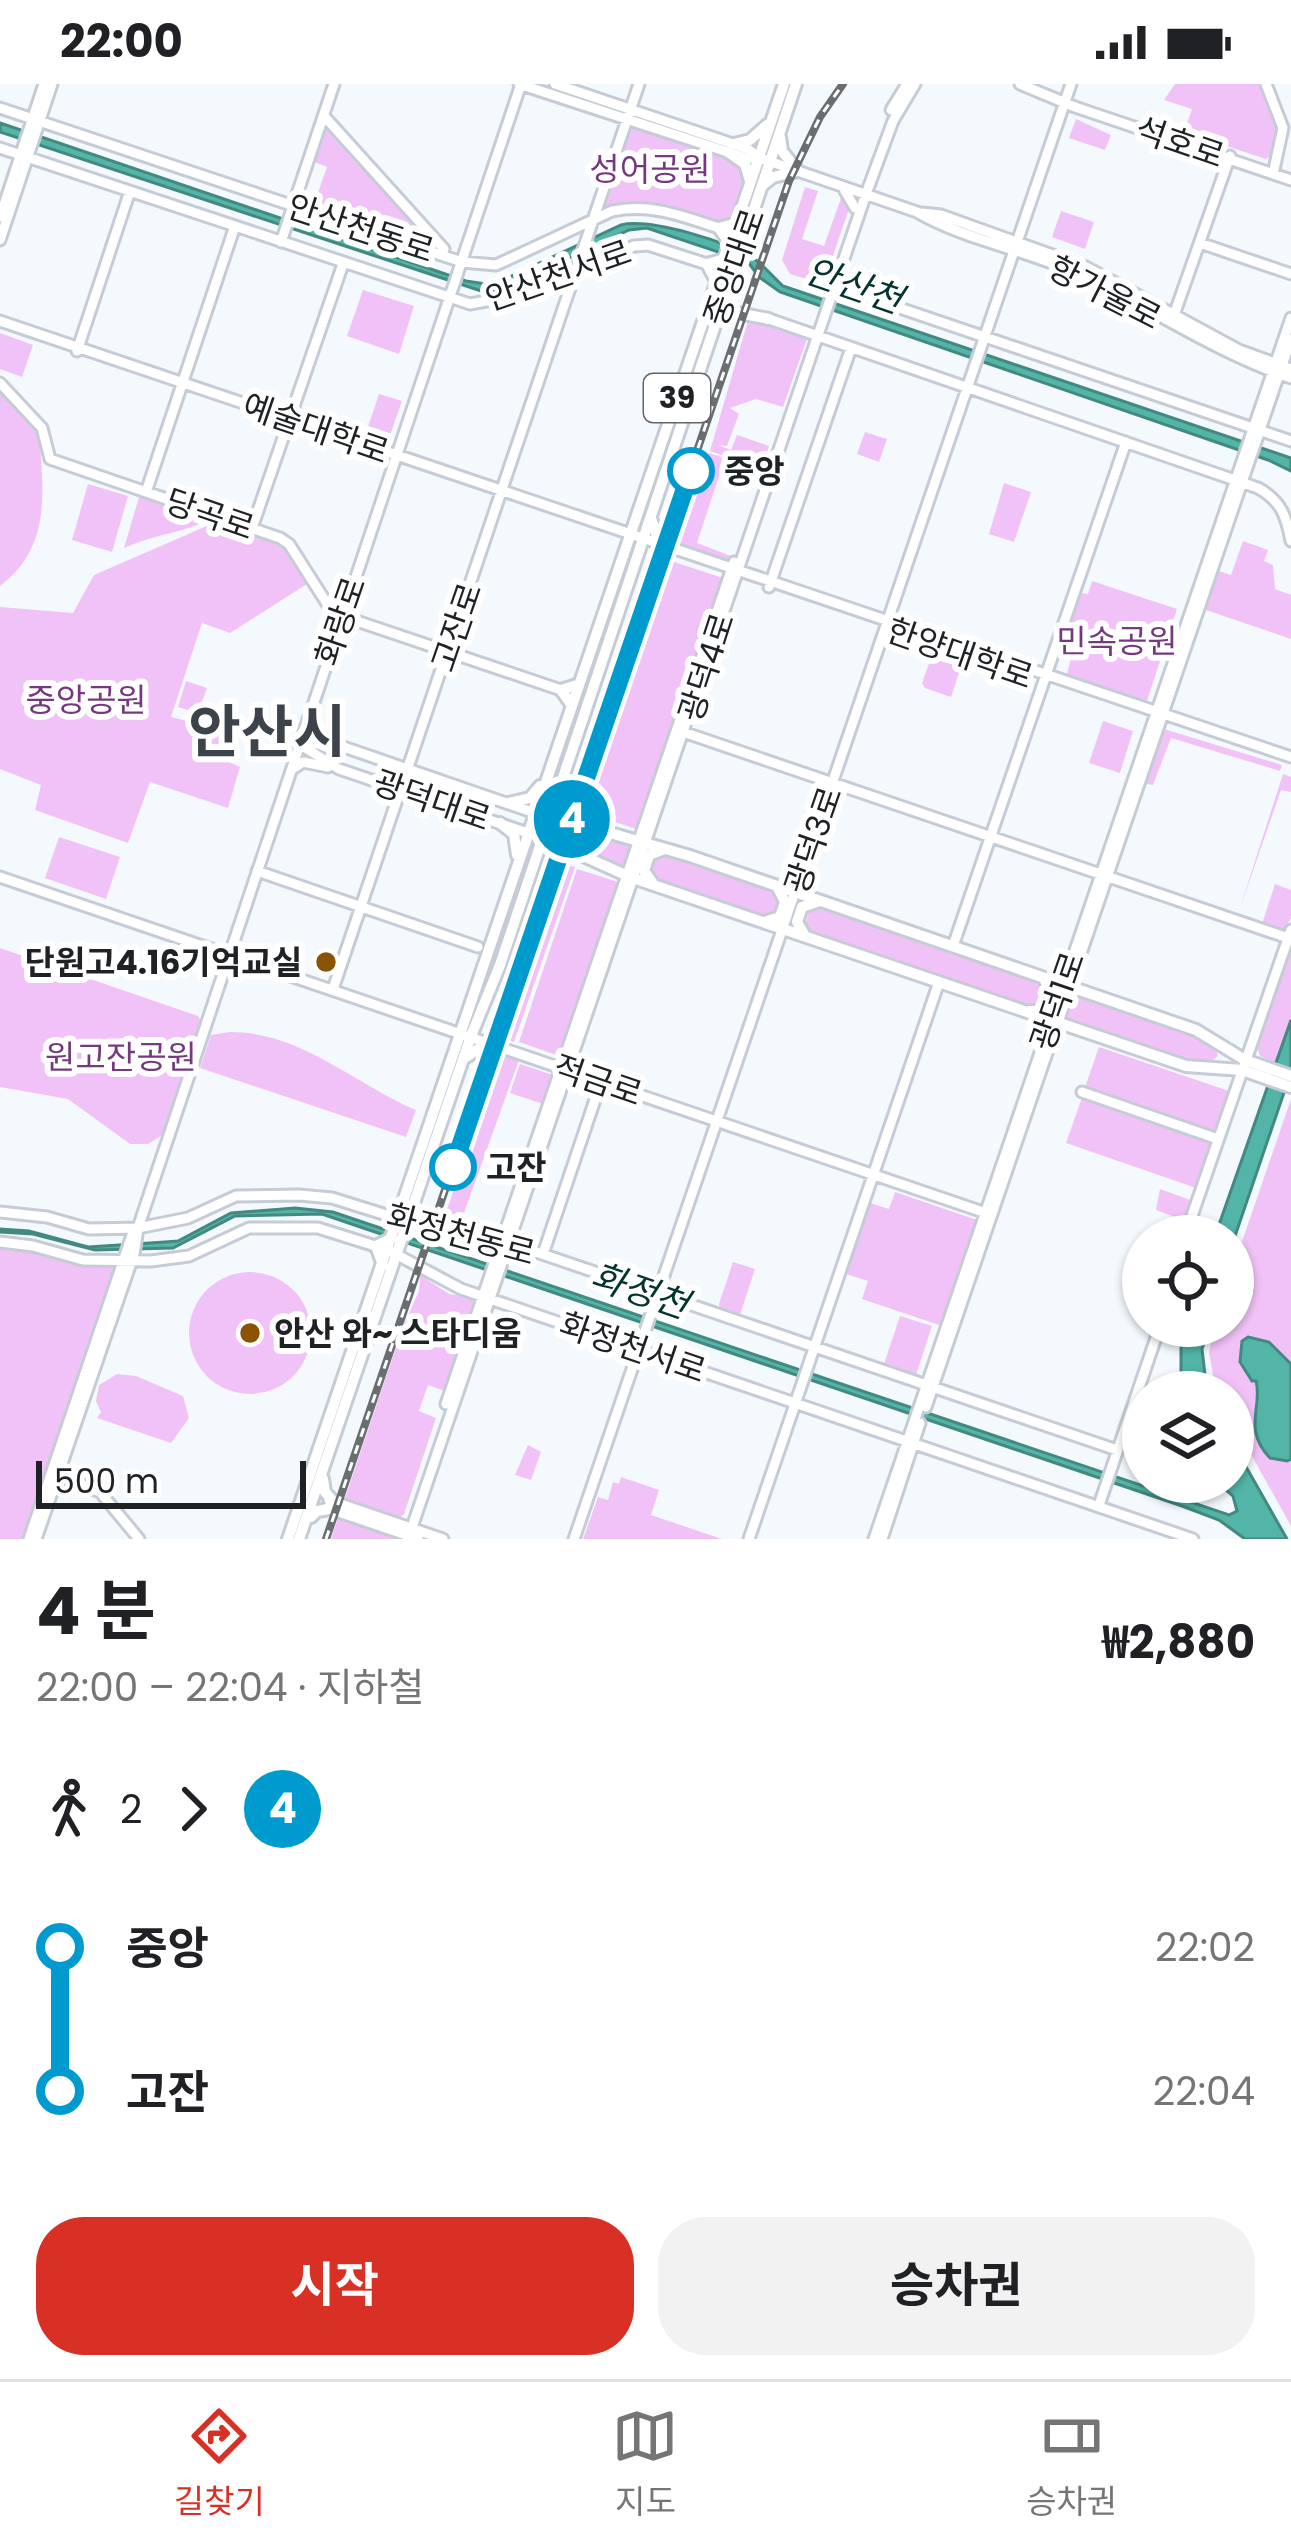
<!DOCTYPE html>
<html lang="ko">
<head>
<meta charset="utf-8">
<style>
  :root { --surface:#fff; --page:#f2f2f2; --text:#202124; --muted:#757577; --line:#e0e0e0; --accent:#d93025 }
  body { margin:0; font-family:Poppins,"Noto Sans KR",sans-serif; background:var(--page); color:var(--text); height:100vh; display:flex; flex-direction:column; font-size:45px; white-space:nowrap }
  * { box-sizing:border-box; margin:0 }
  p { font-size:39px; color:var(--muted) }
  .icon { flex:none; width:66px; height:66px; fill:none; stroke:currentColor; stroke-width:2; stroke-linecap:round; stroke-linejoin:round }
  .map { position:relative; height:1455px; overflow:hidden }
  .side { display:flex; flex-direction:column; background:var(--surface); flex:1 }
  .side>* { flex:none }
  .badge { padding:0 24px; border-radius:39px; font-size:42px; line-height:78px }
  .tools { position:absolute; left:1122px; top:1131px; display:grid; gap:24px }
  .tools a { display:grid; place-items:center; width:132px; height:132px; border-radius:50%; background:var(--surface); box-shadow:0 3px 9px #0004; font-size:60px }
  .scale { position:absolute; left:36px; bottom:30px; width:270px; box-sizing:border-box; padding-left:12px; border:6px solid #1f2225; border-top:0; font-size:33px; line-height:42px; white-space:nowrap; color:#1f2225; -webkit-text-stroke:9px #fff; paint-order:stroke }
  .map>.badge { position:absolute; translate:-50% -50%; box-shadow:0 0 0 6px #fff }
  .legs { display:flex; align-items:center; gap:18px; height:132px; padding:0 36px; font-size:39px }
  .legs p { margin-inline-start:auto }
  .head { display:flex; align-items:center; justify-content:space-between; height:204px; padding:0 36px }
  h1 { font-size:66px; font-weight:700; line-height:90px }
  .button { display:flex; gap:24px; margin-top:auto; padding:24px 36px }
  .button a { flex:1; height:138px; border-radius:48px; background:var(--accent); color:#fff; font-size:48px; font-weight:700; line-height:138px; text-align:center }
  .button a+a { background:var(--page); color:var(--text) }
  ul { padding:0 36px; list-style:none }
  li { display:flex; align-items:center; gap:42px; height:144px; font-size:45px }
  li i { display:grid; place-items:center; width:18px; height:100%; margin:0 15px; background:currentColor }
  li i::after { content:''; width:30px; height:30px; margin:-15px; border:9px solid; border-radius:50%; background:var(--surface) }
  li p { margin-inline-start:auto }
  li:first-child i { background:linear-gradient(#0000 50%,currentColor 0) }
  li:last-child i { background:linear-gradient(currentColor 50%,#0000 0) }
  .status { display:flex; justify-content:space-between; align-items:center; height:84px; padding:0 60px; background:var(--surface); direction:ltr }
  .status svg { height:33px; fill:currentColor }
  .dock { display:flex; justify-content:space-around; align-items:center; height:168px; border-top:3px solid var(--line); background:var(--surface); font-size:33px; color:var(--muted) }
  .dock a { display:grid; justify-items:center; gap:6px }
  .dock .on { color:var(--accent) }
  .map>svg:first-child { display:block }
  .green { fill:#f1c2f7 }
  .water { fill:#52b5a8; stroke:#438981; stroke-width:3 }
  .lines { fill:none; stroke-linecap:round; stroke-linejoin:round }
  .primary-tunnel { stroke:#c9ced3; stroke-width:10; stroke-dasharray:10 5; stroke-linecap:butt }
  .secondary-casing { stroke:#c5ccd5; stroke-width:15 }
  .primary-casing { stroke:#c5ccd5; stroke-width:16 }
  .secondary { stroke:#fff; stroke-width:9 }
  .primary { stroke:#fff; stroke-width:10 }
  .rail-casing { stroke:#6a6e71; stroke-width:8 }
  .rail { stroke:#fff; stroke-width:3; stroke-dasharray:9; stroke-linecap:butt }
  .line-1-casing { stroke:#fff; stroke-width:27 }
  .line-1 { stroke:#009bce; stroke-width:18 }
  .stop-1-dot { fill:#fff; stroke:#009bce; stroke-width:6 }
  .poi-dot { fill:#8a5305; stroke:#fff; stroke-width:4.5 }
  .labels { text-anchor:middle; stroke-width:12; stroke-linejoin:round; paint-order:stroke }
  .shield { fill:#fff; stroke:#626466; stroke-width:3 }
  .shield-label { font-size:30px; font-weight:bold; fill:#1f2225 }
  .street-label { font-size:33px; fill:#1f2225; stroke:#fff }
  .park-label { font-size:33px; fill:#753a7e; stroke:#fff }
  .stop-label { font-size:33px; font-weight:bold; fill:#1f2225; stroke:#fff; text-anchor:start }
  .poi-label { font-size:33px; font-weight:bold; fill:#1f2225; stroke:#fff; text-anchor:end }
  .water-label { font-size:36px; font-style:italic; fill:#03342f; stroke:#fff }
  .town-label { font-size:57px; font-weight:bold; fill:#3d434a; stroke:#fff }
</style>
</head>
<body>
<div class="status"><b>22:00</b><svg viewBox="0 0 49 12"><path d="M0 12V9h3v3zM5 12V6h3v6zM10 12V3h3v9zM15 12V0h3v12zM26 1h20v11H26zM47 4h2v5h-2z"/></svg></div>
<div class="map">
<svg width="1291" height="1455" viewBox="0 0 1291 1455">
  <rect width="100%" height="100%" fill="#f4f9fe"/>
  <!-- green -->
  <path class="green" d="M1175,0h85l18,43 -3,24 -9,8 -82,-27 8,-23 -28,-9z
    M1076,35l35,16 -6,15 -36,-12z
    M635,42l102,35 11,13 -21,51 -62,-20 -59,1 -3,-5 24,-71z
    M327,43l108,116v5l-122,-41 14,-40 -15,-6z
    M805,103l13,4 -16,48 22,7 17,-48 6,4 2,7 -26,75 -33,-10 -8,-14z
    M1061,127l33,11 -9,27 -33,-12z
    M363,206l51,16 -15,48 -52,-18z
    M749,233l58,22 -24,68 -27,-8 -26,9 9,6 -12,32 -9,-1 13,5 6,-15 32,11 -8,23 -51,-18z
    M0,249l33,12 -11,32 -22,-8z
    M0,306l39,41c4,58 14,115 -39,155z
    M379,310l23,7 -14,40 -22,-8z
    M865,348l22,7 -8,23 -22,-8z
    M709,369l16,5 -28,85 34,13 -3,5 -51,-17z
    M1004,399l27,9 -17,50 -25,-8z
    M88,400l40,12 -16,56 -40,-12z
    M139,413l71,22c-26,14 -55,15 -86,29z
    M216,438l72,26 19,36 -77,49 -28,-10 -31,94 52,13 6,32 11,5 -12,41 -78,-26 -22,61 -93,-33 6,-25 -41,-16v-162l73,6 21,-38z
    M1243,457l25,9 -4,11 9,4 2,24 16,6v44l-88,-30 13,-39 15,5z
    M671,477l52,17 -87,251 -54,-18z
    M1092,497l85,28 -30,92 -81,-24 6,-22 -15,-5 23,-57 8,1z
    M931,574l30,9 -10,30 -26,-9 -3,-5z
    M186,597l21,7 -9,25 -20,-6z
    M1103,637l30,10 -13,42 -31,-10z
    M1164,645l118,36 -2,6 -109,-33 -18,47 -11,-2z
    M1283,690l8,3v15l-10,-2 -42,121z
    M566,748l26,1 42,9 -8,26 -61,-27z
    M59,753l61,20 -14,42 -61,-21z
    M658,768l121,40 5,9 -5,13 -8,4 -119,-40 -6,-9z
    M561,779l14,4 -61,175 -10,-3 5,-22z
    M577,785l41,13 -59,174 -40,-14z
    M1275,800l16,6v28l-8,14 -21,-8z
    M811,819l233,79 -8,27 -232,-79z
    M0,864l198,68 3,5 -37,113 -16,10h-18l-62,-45 -68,-12z
    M1291,864v72l-15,44 -16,-8 -3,-9z
    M1072,908l129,43 14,10 3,11 -9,7 -17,-1 -129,-42z
    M230,948c71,0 123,51 186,78l-10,27 -206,-69 11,-33z
    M1099,963l133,45 -15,44 -133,-46z
    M499,970l20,6 -59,164 3,-3 24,9 -44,-8z
    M520,980l33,11 -10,29 -33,-11z
    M1083,1011l132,45 -16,49 -133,-46z
    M1291,1015v427l-58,-104v-30h-17l-7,-40 6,-26h18v-58z
    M1160,1105l33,12 -7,20 -30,-11z
    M895,1108l82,28 -35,106 -80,-27 6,-18 -22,-7 24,-71 19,6z
    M0,1162l125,15 -95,278h-30z
    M733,1178l22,7 -15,46 -20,-7 -1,-4z
    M189 1249a61 61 0 1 1 122 0a61 61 0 1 1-122 0Z
    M420,1191l29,19 25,4 1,7 -30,86 -17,-6 -9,26 17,7 -32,96 -6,5 -54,-18 59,-174 16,-36z
    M900,1232l32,10 -16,49 -32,-11z
    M117,1290l19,2 47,20 6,22 -18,25 -74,-25 4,-6 -5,-11 3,-16z
    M528,1361l13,7 -10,28 -16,-5z
    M621,1393l38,13 -8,25 71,24h-139l15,-42 10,3 5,-18 6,2z
    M338,1433l55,18 1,4h-63z"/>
  <!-- water -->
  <path class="water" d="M0,39l466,158 20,3 17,-4 118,-55c29,-7 110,17 135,35 9,7 18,18 27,26l508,172v13l-23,-11 -488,-168 -21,-15 -11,-15 -101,-34 -18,2 -128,60 -20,1 -481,-159z
    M1291,936v52l-58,170v-6h-18z
    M295,1124l38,4 896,303 8,-4 -4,-15 -16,-14h16v-38l54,95h-42l-26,-19 -37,-14 -860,-292 -87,2 -62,32 -78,2 -62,-16 -33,-2v-3l29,2 59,16 77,-5 13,-1 53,-28z
    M1186,1242h23l-7,23 5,43h-26v-48z
    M1248,1253l21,5 22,22v95l-4,2 -17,-3c-28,-29 -7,-52 -14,-77h-4l-12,-19 2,-21z"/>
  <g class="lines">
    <!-- primary-tunnel -->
    <path class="primary-tunnel" d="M521,797l42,-122"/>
    <defs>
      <path id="secondary" d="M519,0l227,74h14
        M555,0l193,65 12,9 157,54c48,28 106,37 157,60 74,33 139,80 217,106
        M1020,0l55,23 216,73
        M1266,0l17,44 -10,46
        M0,24l462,154 34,3 116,-54c39,-8 70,5 107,17
        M891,26l16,-26
        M324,32l120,133 -2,6
        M0,64l470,156 49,-9 115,-49 14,-1 59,19
        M842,102l13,22
        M922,129l19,2 145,52 153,83 52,19
        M0,133l44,-133
        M0,156l52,-156
        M281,158l53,-158
        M1200,159l91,31
        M835,202l456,155
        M1174,231l56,-159
        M769,235l489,169c23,13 28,27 33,53
        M0,237l1291,436
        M77,267l53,-160
        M0,299l42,45 8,31 230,79 9,6 44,69 228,77
        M146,408l89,-266
        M252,444l91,-264
        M769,503l82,-239
        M308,635l4,13 21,11
        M683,648l608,207
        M299,660h36l200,69
        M299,660l40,25 189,64
        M294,684l9,-6 25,5
        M257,787l221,76
        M0,793l989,337
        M953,862l173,-504
        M333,905l306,-905
        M1082,1008l136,47
        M0,1128l47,5 42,12 49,-1 50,-10 48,-22 63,-1 33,3 112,35 57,7 616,210
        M1185,1152l106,-306
        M0,1158l33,4 50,14 68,1 38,-5 60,-28h69l70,22 73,39 732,250
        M543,1170l58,-172
        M446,1320l288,-842
        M926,1323l365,-1068
        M56,1391l44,17 39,47
        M329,1416l114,39
        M1099,1421l61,-179
        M327,1424l91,31
        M29,1455l103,-304 6,-7 383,-1144
        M36,1455l98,-285 4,-26
        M408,1455l458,-1345 27,-73 22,-37
        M574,1455l497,-1455
        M749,1455l190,-557
        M874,1455l417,-1221
        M882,1455l38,-116"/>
      <path id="primary" d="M734,60l16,-4 17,-15
        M728,68l17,12 5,17
        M764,100l9,-7 25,-6 -16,-20 -2,-14
        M730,160l-11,-16 18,-5
        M716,197l-9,-17 18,-5
        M716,239l17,-11 36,7
        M652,437l8,24
        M571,620l-10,-14 16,-5
        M509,719l21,-5 10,-12
        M544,730l146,42 506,174 49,30 46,16
        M552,738l40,7
        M500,739l14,11 3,21
        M537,751l93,42 556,189 56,4 49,17
        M652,798l-8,-11 5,-16 15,-6
        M767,837l13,-4 5,-15 -8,-16
        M804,850l-7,-12 5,-15 15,-5
        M1030,927h11l7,-6 4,-16 -7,-8
        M466,973l23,-15
        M383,1181l-7,-19 16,-8
        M323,1395l2,13 9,10
        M311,1433l6,-6 12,-2
        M288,1455l496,-1455
        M299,1455l172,-503 29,-71 296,-881"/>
    </defs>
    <!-- secondary casing -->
    <use href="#secondary" class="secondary-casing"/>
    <!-- primary casing -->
    <use href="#primary" class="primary-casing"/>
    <!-- secondary -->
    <use href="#secondary" class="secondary"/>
    <!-- primary -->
    <use href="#primary" class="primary"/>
    <defs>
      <path id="rail" d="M326,1455l463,-1358 31,-64 23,-33"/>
    </defs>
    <!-- rail casing -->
    <use href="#rail" class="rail-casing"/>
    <!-- rail -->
    <use href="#rail" class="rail"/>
  </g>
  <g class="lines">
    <defs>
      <path id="line-1" d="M453,1083l238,-696"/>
    </defs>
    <!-- line-1 casing -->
    <use href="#line-1" class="line-1-casing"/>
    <!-- line-1 -->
    <use href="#line-1" class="line-1"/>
  </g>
  <!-- markers -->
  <g class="stop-1-dot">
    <circle cx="691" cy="387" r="21"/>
    <circle cx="453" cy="1083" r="21"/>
  </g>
  <g class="poi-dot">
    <circle cx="326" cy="878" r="12"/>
    <circle cx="250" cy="1249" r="12"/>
  </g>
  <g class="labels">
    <!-- shield labels -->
    <rect class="shield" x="644" y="290" width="66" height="48" rx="9"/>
    <g class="shield-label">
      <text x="677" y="324">39</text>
    </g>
    <!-- street labels -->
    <g class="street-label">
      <text transform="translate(1180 58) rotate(19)" y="12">석호로</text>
      <text transform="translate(361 144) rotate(18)" y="12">안산천동로</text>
      <text transform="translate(734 183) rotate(-71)" y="12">중앙대로</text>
      <text transform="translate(558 191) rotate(-19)" y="12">안산천서로</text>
      <text transform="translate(1105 208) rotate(27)" y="12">항가울로</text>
      <text transform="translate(316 344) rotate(19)" y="12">예술대학로</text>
      <text transform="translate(210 430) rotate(19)" y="12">당곡로</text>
      <text transform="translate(340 537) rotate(-71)" y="12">화랑로</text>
      <text transform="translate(456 543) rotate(-71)" y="12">고잔로</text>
      <text transform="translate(960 569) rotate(19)" y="12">한양대학로</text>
      <text transform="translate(706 583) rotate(-72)" y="12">광덕4로</text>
      <text transform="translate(432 716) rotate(19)" y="12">광덕대로</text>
      <text transform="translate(813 756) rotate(-71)" y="12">광덕3로</text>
      <text transform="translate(1057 917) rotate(-71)" y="12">광덕1로</text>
      <text transform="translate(598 996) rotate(19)" y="12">적금로</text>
      <text transform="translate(461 1150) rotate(15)" y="12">화정천동로</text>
      <text transform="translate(633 1263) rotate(19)" y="12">화정천서로</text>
    </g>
    <!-- park labels -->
    <g class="park-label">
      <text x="650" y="97">성어공원</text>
      <text x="1117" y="569">민속공원</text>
      <text x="86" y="628">중앙공원</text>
      <text x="121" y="985">원고잔공원</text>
    </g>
    <!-- stop labels -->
    <g class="stop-label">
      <text x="724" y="399">중앙</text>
      <text x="486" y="1095">고잔</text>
    </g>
    <!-- poi labels -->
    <g class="poi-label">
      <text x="302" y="890">단원고4.16기억교실</text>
      <text x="274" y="1261" text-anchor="start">안산 와~ 스타디움</text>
    </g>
    <!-- water labels -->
    <g class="water-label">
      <text transform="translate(854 201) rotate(19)" y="13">안산천</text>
      <text transform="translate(640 1206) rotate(19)" y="13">화정천</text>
    </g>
    <!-- town labels -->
    <g class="town-label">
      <text x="267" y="668">안산시</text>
    </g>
  </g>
</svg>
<div class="tools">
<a><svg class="icon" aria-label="locate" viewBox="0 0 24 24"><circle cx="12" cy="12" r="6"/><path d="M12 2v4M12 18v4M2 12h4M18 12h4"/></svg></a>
<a><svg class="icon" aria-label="layers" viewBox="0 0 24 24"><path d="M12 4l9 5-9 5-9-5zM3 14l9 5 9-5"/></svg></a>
</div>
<div class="scale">500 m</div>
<b class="badge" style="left:572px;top:735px;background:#009bce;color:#fff">4</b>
</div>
<section class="side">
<div class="head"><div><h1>4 분</h1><p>22:00 – 22:04 · 지하철</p></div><b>₩2,880</b></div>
<div class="legs"><svg class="icon" aria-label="walk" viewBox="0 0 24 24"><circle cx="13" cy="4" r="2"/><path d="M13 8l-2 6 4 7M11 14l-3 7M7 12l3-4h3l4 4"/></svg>2<svg class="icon" aria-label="forward" viewBox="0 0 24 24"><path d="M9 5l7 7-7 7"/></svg><b class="badge" style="background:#009bce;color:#fff">4</b></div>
<ul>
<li><i style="color:#009bce"></i><b>중앙</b><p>22:02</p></li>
<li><i style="color:#009bce"></i><b>고잔</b><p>22:04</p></li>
</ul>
<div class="button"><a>시작</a><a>승차권</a></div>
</section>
<nav class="dock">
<a class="on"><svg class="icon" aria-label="directions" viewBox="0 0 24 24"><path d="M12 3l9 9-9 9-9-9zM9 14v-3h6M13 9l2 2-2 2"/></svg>길찾기</a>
<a><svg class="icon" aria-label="map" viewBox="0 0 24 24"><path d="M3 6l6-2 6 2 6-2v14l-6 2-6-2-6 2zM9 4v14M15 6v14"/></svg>지도</a>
<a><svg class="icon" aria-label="tickets" viewBox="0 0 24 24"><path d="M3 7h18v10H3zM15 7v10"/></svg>승차권</a>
</nav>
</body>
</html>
